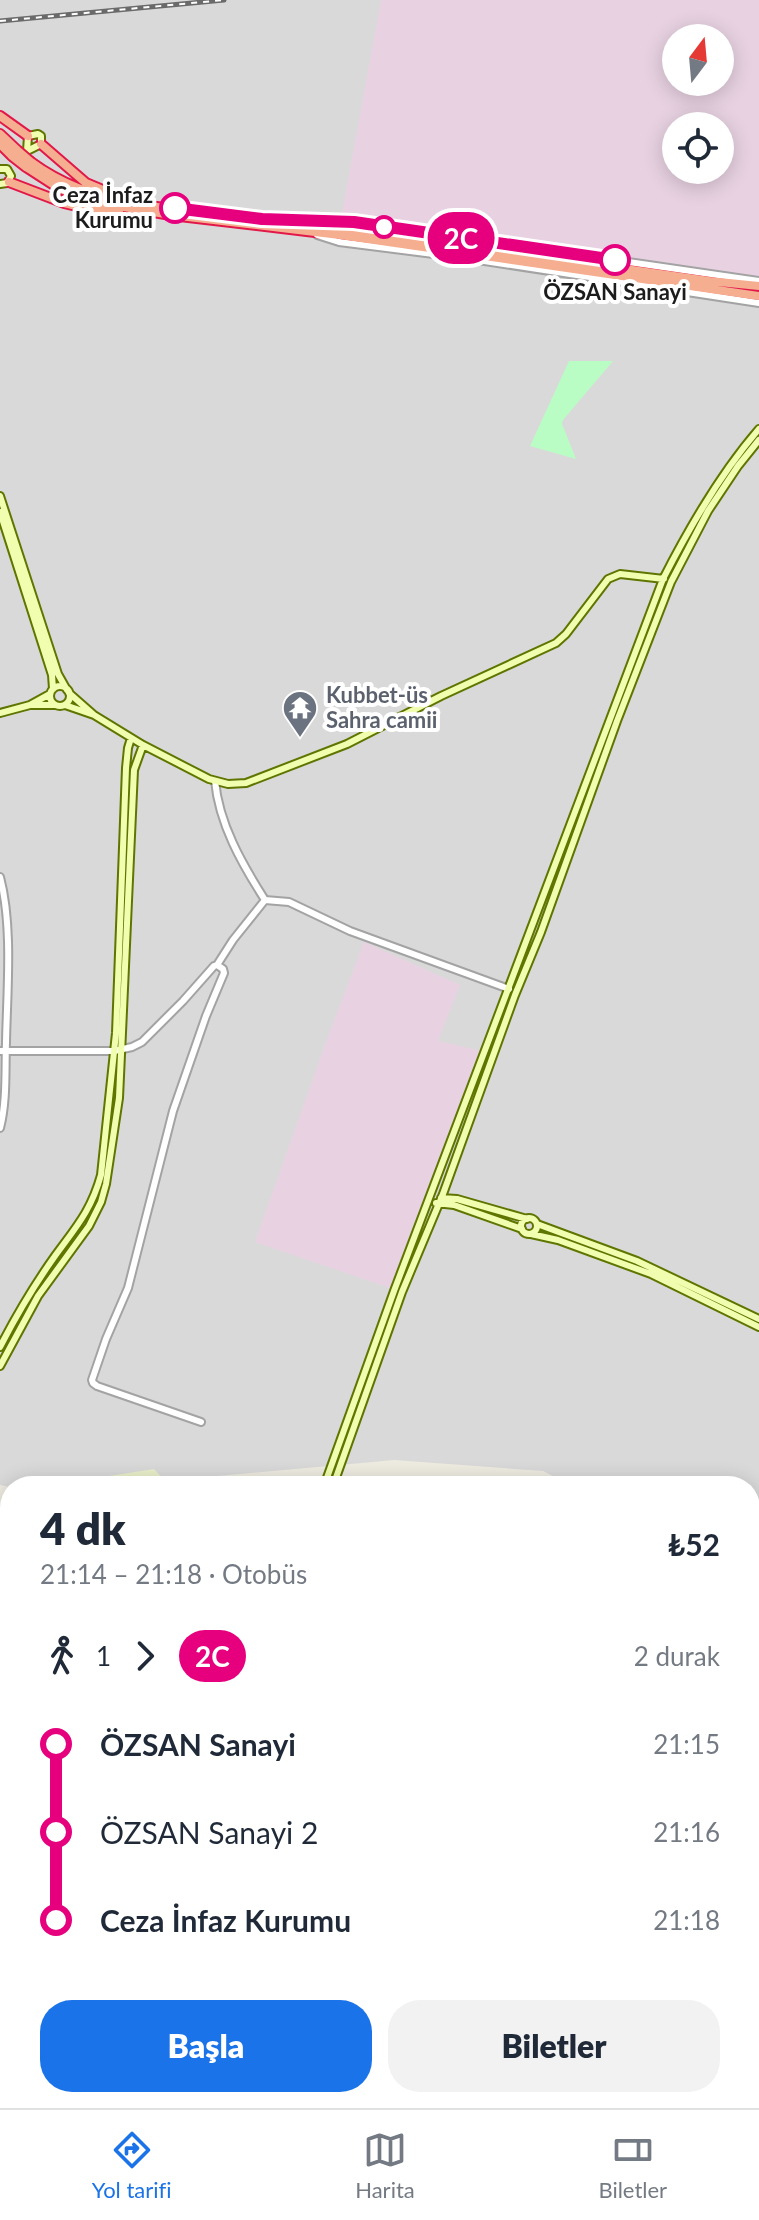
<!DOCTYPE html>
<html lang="tr">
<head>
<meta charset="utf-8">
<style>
  :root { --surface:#fff; --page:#f2f2f3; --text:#1f2937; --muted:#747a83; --line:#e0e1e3; --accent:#1a73e8 }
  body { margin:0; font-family:Lato,sans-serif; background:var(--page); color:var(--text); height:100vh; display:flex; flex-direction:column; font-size:30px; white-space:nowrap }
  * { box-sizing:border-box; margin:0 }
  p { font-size:26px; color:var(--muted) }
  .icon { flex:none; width:44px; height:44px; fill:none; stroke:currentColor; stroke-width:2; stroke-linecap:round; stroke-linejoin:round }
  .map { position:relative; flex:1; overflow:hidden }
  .panel { position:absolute; left:0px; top:1476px; width:760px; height:632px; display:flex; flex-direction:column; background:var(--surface); border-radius:32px 32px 0 0; box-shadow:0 4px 20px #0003 }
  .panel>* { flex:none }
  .badge { padding:0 16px; border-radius:26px; font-size:28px; line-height:52px }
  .needle { width:52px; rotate:16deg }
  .buttons { position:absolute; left:662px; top:24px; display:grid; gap:16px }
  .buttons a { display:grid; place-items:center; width:72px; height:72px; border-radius:50%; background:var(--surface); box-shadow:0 4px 20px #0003; font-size:40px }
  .map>.badge { position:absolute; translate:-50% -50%; box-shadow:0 0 0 4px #fff }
  .legs { display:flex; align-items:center; gap:12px; height:88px; padding:0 40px; font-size:26px }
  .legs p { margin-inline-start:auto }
  .overview { display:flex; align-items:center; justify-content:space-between; height:136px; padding:0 40px }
  h1 { font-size:44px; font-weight:800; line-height:60px }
  .button { display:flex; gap:16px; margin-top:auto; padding:16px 40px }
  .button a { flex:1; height:92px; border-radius:32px; background:var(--accent); color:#fff; font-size:32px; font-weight:800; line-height:92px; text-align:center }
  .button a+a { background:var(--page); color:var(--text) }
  ul { padding:0 40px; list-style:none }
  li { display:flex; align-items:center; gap:28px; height:88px; font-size:30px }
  li i { display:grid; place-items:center; width:12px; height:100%; margin:0 10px; background:currentColor }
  li i::after { content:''; width:20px; height:20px; margin:-10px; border:6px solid; border-radius:50%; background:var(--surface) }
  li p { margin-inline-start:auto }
  li:first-child i { background:linear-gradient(#0000 50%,currentColor 0) }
  li:last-child i { background:linear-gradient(currentColor 50%,#0000 0) }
  .tabs { display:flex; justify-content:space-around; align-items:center; height:112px; border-top:2px solid var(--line); background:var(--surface); font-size:22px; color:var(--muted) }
  .tabs a { display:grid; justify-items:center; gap:4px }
  .tabs .selected { color:var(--accent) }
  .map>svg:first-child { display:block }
  .residential { fill:#dad9d9; fill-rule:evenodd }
  .industrial { fill:#e8d2e2; fill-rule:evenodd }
  .farmland { fill:#e9efca }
  .park { fill:#b9fdc5 }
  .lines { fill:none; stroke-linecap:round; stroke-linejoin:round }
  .tertiary-casing { stroke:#a3a3a3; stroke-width:10 }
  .secondary-casing { stroke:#5e7600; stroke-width:10 }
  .trunk-casing { stroke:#e2184a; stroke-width:12 }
  .tertiary { stroke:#fff; stroke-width:6 }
  .secondary { stroke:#f2feaf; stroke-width:6 }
  .trunk { stroke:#f6ae90; stroke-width:8 }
  .rail-casing { stroke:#6a6a6a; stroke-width:5 }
  .rail { stroke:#fff; stroke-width:2; stroke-dasharray:6; stroke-linecap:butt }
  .trunk-bridge-casing { stroke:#e2184a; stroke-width:12; stroke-linecap:butt }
  .trunk-bridge { stroke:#f6ae90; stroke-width:8 }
  .line-1-casing { stroke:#fff; stroke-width:18 }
  .line-1 { stroke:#e6007e; stroke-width:12 }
  .stop-1-dot { fill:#fff; stroke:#e6007e; stroke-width:4 }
  .labels { text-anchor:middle; stroke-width:8; stroke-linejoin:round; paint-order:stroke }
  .stop-label { font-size:22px; font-weight:bold; fill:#1c1c1c; stroke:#fff; text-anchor:end }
  .worship-label { font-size:22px; font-weight:bold; fill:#5b616d; stroke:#fff; text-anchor:start }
</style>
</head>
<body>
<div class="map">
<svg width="759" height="2108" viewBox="0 0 759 2108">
  <rect width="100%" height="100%" fill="#eeebe1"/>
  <!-- residential -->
  <path class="residential" d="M0,0h759v1553l-9,-1v-66h-178l-29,-15 -149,-11 -287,26 -97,1 -10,-2zM676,38h44v44h-44zM676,126h44v44h-44z"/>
  <!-- industrial -->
  <path class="industrial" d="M381,0h378v279l-418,-61zM676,38h44v44h-44zM676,126h44v44h-44z
    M364,942l96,43 -22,56 44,10 -92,237 -135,-46 71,-200z"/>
  <!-- farmland -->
  <path class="farmland" d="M154,1469l16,17h-79l-1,-7z
    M0,1618l10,5v277l-10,-24z
    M759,1734v374h-632l-5,-10h628v-355z"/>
  <!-- park -->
  <path class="park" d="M569,361h44l-50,59 -1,4 14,35 -46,-13z"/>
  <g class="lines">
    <defs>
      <path id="tertiary" d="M286,220l68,2 405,59
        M317,235l22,7 126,16 294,45
        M215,781c4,43 27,83 50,119l24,2 61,29 159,58
        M0,877c13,49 7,114 6,165 -1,29 1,59 -6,86
        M217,965l16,-25 32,-40
        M0,1051h114l18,-4 10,-5 41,-41 31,-35 3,-1 6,4 1,4 -18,43 -33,95 -45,177 -22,51 -14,41 1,3 4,3 104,36"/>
      <path id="secondary" d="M38,134l3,2v8l-14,7 1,-15z
        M0,169h7l4,7 -4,7 -7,1
        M0,496l58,178 9,16
        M0,512l52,163 1,14
        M50 696a10 10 0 1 1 20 0a10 10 0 1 1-20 0Z
        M50,694l-20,11h25
        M65,705l29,10 -25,-22
        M0,713l30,-8
        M94,715l49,30 66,34 19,5 18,-1 101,-39 94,-48 115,-53 10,-9 42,-55 12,-5 44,5
        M441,1198l16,1 70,20
        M436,1203l18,2 68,24
        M521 1226a8 8 0 1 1 16 0a8 8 0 1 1-16 0Z
        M537,1224l100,37 122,58
        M531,1234l27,6 93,34 108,53
        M0,1347c16,-31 35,-63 55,-91 21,-29 36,-45 46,-81l15,-142 10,-265 2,-20 3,-10
        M0,1366l38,-70 51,-70 12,-24 5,-18 13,-86 15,-328 9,-25
        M324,1486l70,-195 269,-712c27,-53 57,-105 96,-150
        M333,1486l69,-194 41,-98 72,-199 26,-63 76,-211 54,-139 37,-71 30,-45 21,-26
        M0,1910l10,16
        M103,2098l6,10
        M721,2098l2,10
        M730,2098l3,10"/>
      <path id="trunk" d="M0,116l28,20
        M0,134l17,16
        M0,144l12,12
        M41,144l45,39 31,13
        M31,162c30,22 61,33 97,40
        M26,167l34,22 46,15 65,11 169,20 419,61
        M9,182l55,21 25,6 30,2
        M141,205l303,38 265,38 50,5"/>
    </defs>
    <!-- tertiary casing -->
    <use href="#tertiary" class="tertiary-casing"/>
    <!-- secondary casing -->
    <use href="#secondary" class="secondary-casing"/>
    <!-- trunk casing -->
    <use href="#trunk" class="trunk-casing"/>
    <!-- tertiary -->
    <use href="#tertiary" class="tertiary"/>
    <!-- secondary -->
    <use href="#secondary" class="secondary"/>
    <!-- trunk -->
    <use href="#trunk" class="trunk"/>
    <defs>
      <path id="rail" d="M0,21l224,-21"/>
    </defs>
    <!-- rail casing -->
    <use href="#rail" class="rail-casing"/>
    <!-- rail -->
    <use href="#rail" class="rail"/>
    <defs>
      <path id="trunk-bridge" d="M17,150l14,12
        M12,156l14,11"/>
    </defs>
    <!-- trunk-bridge casing -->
    <use href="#trunk-bridge" class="trunk-bridge-casing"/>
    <!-- trunk-bridge -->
    <use href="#trunk-bridge" class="trunk-bridge"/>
  </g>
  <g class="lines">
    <defs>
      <path id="line-1" d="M175,208l87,11 92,3 261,38"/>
    </defs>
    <!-- line-1 casing -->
    <use href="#line-1" class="line-1-casing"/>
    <!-- line-1 -->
    <use href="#line-1" class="line-1"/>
  </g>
  <!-- icons -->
  <defs>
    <symbol id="temple-pin" viewBox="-11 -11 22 30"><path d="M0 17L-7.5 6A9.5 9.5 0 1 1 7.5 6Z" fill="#6b7280" stroke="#fff"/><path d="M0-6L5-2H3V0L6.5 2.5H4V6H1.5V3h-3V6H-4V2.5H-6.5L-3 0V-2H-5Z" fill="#fff"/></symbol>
  </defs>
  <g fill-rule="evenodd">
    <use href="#temple-pin" x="280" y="688" width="40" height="54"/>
  </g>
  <!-- markers -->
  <g class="stop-1-dot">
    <circle cx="175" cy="208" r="14"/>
    <circle cx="384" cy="227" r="10"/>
    <circle cx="615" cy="260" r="14"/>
  </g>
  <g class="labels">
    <!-- stop labels -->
    <g class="stop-label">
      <text x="153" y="203">Ceza İnfaz<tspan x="153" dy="25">Kurumu</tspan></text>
      <text x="615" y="300" text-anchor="middle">ÖZSAN Sanayi</text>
    </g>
    <!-- worship labels -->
    <g class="worship-label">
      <text x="326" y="703">Kubbet-üs<tspan x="326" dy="25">Sahra camii</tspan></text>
    </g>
  </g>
</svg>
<div class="buttons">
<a><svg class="needle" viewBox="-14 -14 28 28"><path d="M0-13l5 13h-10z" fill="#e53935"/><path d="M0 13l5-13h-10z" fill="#747a83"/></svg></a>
<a><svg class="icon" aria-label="locate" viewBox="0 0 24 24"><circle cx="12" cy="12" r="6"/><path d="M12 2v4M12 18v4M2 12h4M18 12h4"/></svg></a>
</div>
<b class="badge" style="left:461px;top:238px;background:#e6007e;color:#fff">2C</b>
<section class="panel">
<div class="overview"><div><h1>4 dk</h1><p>21:14 – 21:18 · Otobüs</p></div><b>₺52</b></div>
<div class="legs"><svg class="icon" aria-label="walk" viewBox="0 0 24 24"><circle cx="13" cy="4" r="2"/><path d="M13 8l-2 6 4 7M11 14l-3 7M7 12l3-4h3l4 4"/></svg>1<svg class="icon" aria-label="forward" viewBox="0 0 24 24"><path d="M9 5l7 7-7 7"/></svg><b class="badge" style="background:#e6007e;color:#fff">2C</b><p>2 durak</p></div>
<ul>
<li><i style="color:#e6007e"></i><b>ÖZSAN Sanayi</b><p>21:15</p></li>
<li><i style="color:#e6007e"></i><span>ÖZSAN Sanayi 2</span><p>21:16</p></li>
<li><i style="color:#e6007e"></i><b>Ceza İnfaz Kurumu</b><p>21:18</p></li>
</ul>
<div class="button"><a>Başla</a><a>Biletler</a></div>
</section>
</div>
<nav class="tabs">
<a class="selected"><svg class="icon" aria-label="directions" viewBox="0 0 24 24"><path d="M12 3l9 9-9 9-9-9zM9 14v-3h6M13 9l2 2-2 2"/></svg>Yol tarifi</a>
<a><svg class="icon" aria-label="map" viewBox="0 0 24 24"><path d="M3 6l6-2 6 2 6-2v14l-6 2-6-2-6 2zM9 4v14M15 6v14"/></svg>Harita</a>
<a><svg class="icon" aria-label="tickets" viewBox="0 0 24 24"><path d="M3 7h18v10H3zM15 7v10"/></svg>Biletler</a>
</nav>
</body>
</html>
